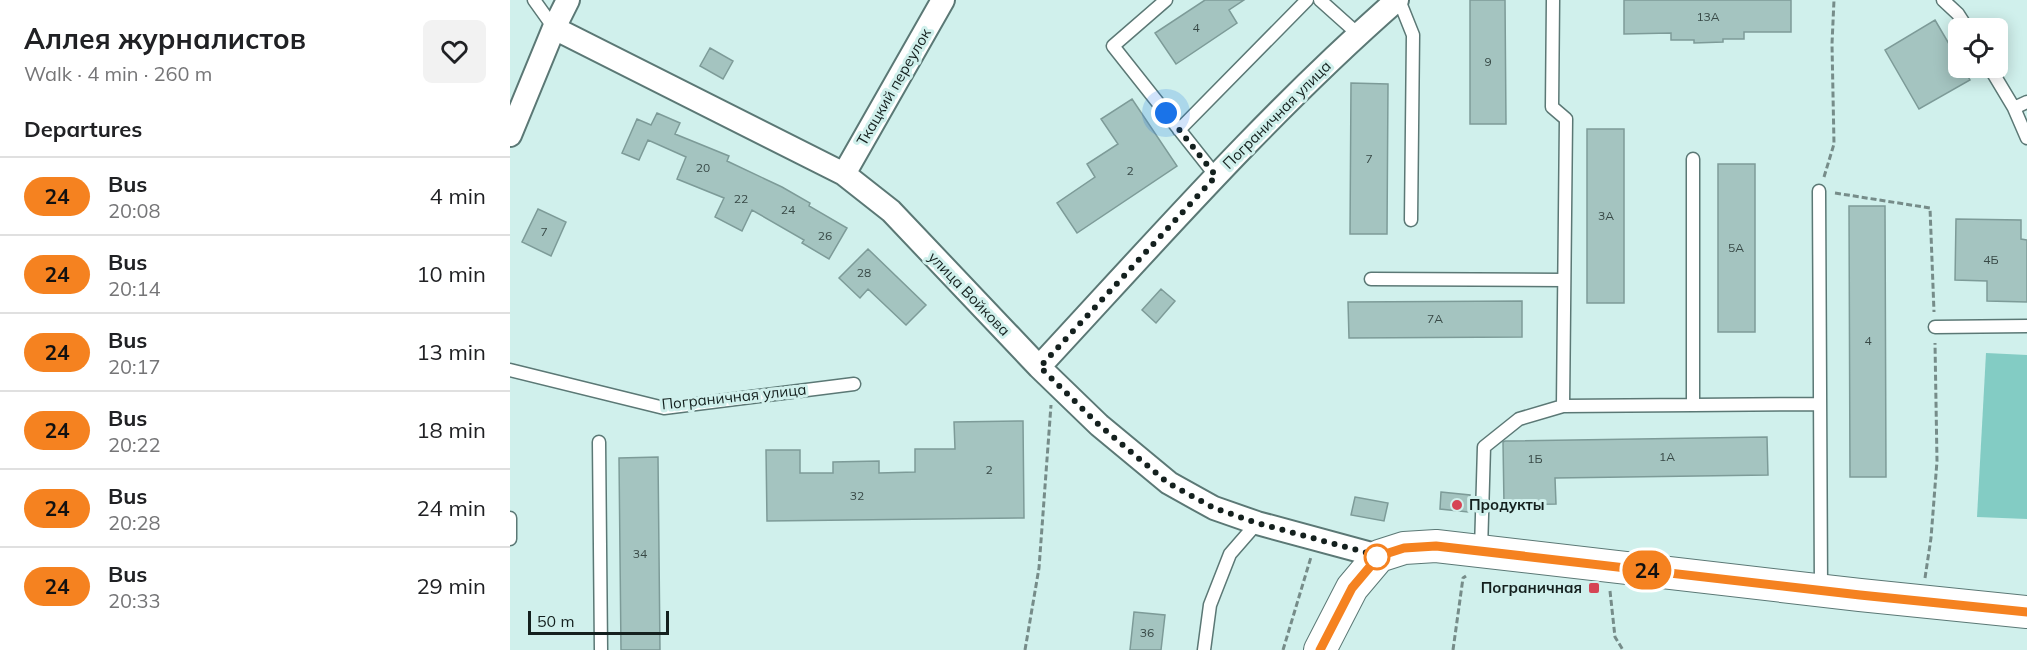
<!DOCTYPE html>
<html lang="en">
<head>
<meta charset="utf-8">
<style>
  :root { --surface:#fff; --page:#f2f2f2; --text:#202124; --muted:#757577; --line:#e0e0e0 }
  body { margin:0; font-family:Mulish,sans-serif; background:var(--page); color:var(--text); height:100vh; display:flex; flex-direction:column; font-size:22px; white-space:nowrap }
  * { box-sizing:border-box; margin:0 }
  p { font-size:20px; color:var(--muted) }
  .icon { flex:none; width:33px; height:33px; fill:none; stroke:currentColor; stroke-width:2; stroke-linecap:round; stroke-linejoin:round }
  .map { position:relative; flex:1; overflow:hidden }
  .panel { display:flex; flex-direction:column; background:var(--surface); width:510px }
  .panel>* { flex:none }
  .badge { padding:0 12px; border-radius:20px; font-size:21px; line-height:39px }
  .fabs { position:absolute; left:1438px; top:18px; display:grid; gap:12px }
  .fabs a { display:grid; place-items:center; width:60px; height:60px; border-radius:9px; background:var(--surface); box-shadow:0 3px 15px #0003; font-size:30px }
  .scale { position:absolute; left:18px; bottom:15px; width:141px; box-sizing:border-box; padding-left:6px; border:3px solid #14201e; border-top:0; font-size:16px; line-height:21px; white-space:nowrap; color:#14201e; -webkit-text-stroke:4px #d0f0ec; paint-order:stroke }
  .you { position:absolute; width:30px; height:30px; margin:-15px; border:4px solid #fff; border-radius:50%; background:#1a73e8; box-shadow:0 0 0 9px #1a73e833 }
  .map>.badge { position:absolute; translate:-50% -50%; box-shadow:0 0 0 3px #fff }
  h2 { padding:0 24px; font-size:22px; line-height:54px }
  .round { display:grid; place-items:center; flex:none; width:63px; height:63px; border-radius:9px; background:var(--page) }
  .head { display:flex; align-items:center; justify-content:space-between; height:102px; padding:0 24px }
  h1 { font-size:28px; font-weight:700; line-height:45px }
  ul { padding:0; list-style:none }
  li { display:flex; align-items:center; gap:18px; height:78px; padding:0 24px; border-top:2px solid var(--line) }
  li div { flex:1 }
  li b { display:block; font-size:22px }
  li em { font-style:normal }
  li .badge { min-width:66px; font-weight:700; text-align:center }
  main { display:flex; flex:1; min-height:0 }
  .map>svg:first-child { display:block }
  .green { fill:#83ccc4 }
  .building { fill:#a4c4c0; stroke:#7d9b98; stroke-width:1.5 }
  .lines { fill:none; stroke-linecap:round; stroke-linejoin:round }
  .lane-casing { stroke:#5b7875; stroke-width:15 }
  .street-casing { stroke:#5b7875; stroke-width:26 }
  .secondary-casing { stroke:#5b7875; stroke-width:34 }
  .path { stroke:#768c89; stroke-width:3; stroke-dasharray:6 3; stroke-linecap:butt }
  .lane { stroke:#fff; stroke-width:12 }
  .street { stroke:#fff; stroke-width:22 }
  .secondary { stroke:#fff; stroke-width:32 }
  .line-casing { stroke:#fff; stroke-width:14 }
  .line { stroke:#f58220; stroke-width:9 }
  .walk { stroke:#14201e; stroke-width:6; stroke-dasharray:0 10.8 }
  .poi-dot { fill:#d64555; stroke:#d0f0ec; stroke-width:2 }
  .stop-dot { fill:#fff; stroke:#f58220; stroke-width:3 }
  .labels { text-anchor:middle; stroke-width:6; stroke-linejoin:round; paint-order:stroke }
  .number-label { font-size:12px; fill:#384946 }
  .street-label { font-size:15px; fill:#14201e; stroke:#d0f0ec }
  .poi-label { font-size:15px; font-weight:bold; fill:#14201e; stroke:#d0f0ec; text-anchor:start }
</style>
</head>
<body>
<main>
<section class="panel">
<div class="head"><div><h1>Аллея журналистов</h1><p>Walk · 4 min · 260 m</p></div><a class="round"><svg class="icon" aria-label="heart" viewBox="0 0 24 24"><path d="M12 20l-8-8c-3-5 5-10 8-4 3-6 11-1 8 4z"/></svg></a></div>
<h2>Departures</h2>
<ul>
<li><span class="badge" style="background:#f58220;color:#111">24</span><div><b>Bus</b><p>20:08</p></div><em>4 min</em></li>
<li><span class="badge" style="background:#f58220;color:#111">24</span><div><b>Bus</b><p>20:14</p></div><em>10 min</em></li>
<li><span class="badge" style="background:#f58220;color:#111">24</span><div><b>Bus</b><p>20:17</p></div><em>13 min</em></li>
<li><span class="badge" style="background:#f58220;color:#111">24</span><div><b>Bus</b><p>20:22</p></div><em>18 min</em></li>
<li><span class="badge" style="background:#f58220;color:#111">24</span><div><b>Bus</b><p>20:28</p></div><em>24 min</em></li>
<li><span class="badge" style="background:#f58220;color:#111">24</span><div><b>Bus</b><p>20:33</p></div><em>29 min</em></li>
</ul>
</section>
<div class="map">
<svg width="1517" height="650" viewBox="0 0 1517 650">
  <rect width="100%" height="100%" fill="#d0f0ec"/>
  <!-- green -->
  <path class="green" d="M1476,353l41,2v164l-50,-2z"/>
  <!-- building -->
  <path class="building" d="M695,0h39l-15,10 8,13 -61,41 -21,-31z
    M960,0h35l1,124h-36z
    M1114,0h167v32h-47v7h-21v3l-29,1v-3h-23v-7l-47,1z
    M1425,20l24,41v7h4l7,12 -51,29 -34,-59z
    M200,48l23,13 -10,18 -23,-13z
    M841,83l37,1 -1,150h-37z
    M622,99l45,67 -100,67 -20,-30 38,-26 -8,-13 31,-20 -17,-25z
    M147,113l23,10 -5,11 54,22 -2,5 55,26 28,16 -1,3 38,22 -18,31 -27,-16 2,-3 -52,-30 -10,21 -27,-14 9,-19 -47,-19 9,-22 -38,-17 -9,20 -17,-7 15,-34 14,6z
    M1077,129h37v174h-37z
    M1208,164h37v168h-37z
    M1339,206h36l1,271h-36z
    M28,209l28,13 -15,34 -29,-14z
    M1446,219l65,1v19l6,1v62l-40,-1v-20l-32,-1z
    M358,249l58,56 -20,20 -38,-36 -8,9 -21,-20z
    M651,289l14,12 -19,22 -14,-13z
    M1012,301v36l-173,1 -1,-36z
    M513,421l1,97 -257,3 -1,-71h34v23h33v-11l46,-1v12l36,-1v-23h40l-1,-27z
    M1257,437l1,38 -213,3 1,26 -52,1 -1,-63 2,-1z
    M148,457l2,193h-39l-2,-192z
    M931,492l29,3 -2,17 -28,-3z
    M845,497l33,6 -4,18 -33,-6z
    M624,612l31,3 -4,35h-31z"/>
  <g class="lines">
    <defs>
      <path id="lane" d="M24,0l20,28
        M656,0l-53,46 103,130
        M810,0l38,34
        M889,0l14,35 -2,185
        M1043,0l-1,107 14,12 -3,287
        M1433,0l15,14 9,14
        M1480,68l24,40 13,30
        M1504,108l13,-6
        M669,130l128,-130
        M1309,191l2,398
        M861,279l193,1
        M1425,327l92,-1
        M0,370l154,38 190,-24
        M1183,405l127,-1
        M89,442l2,208
        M0,539v-21
        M971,550l3,-103 35,-28 44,-13 130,-1v-246
        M694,650l6,-45 20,-51 27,-31"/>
      <path id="street" d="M44,28l290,146 47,37 148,156 60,58 70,58 45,25 43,15 122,33
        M0,135l44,-107 14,-28
        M334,174l99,-174
        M529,367c116,-125 230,-255 358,-367"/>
      <path id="secondary" d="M810,650l32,-62 27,-32 25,-8 32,-2 424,49 167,17"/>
    </defs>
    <!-- lane casing -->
    <use href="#lane" class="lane-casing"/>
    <!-- street casing -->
    <use href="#street" class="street-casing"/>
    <!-- secondary casing -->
    <use href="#secondary" class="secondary-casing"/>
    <!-- path -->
    <path class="path" d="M1314,177l10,-33 -2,-100 2,-44
      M1325,193l95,15 4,104
      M1415,578l6,-40 6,-77 -2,-118
      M1100,591l5,46 8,13
      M515,650l14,-82 12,-163
      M773,650l28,-93
      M943,650l10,-72 3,-2"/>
    <!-- lane -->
    <use href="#lane" class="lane"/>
    <!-- street -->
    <use href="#street" class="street"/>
    <!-- secondary -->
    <use href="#secondary" class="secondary"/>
  </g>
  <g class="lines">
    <defs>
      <path id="line" d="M810,650l32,-62 27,-32 25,-8 32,-2 424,49 167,17"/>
    </defs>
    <!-- line casing -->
    <use href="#line" class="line-casing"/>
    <!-- line -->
    <use href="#line" class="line"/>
    <!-- walk -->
    <path class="walk" d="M656,113l50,63 -176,191 59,58 69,58 46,25 43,15 122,33 -2,1"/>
  </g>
  <!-- markers -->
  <g class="poi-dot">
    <circle cx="947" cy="505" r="6"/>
    <rect x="1078" y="582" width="12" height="12" rx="3"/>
  </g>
  <circle class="stop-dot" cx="867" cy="557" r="12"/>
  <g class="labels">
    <!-- number labels -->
    <g class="number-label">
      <text x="1198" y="21">13А</text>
      <text x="686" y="32">4</text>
      <text x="978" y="66">9</text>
      <text x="859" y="163">7</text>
      <text x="193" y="172">20</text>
      <text x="620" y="175">2</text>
      <text x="231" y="203">22</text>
      <text x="278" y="214">24</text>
      <text x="1096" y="220">3А</text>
      <text x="34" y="236">7</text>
      <text x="315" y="240">26</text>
      <text x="1226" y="252">5А</text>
      <text x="1481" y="264">4Б</text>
      <text x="354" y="277">28</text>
      <text x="925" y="323">7А</text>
      <text x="1358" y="345">4</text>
      <text x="1157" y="461">1А</text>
      <text x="1025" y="463">1Б</text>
      <text x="479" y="474">2</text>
      <text x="347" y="500">32</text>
      <text x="130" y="558">34</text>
      <text x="637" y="637">36</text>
    </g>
    <!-- street labels -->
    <g class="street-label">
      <text transform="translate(384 87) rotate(-60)" y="5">Ткацкий переулок</text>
      <text transform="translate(767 115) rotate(-45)" y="5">Пограничная улица</text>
      <text transform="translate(459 294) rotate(46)" y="5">улица Войкова</text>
      <text transform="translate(224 397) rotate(-6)" y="5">Пограничная улица</text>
    </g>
    <!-- poi labels -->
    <g class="poi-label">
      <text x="959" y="510">Продукты</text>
      <text x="1072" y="593" text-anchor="end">Пограничная</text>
    </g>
  </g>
</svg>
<div class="fabs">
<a><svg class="icon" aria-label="locate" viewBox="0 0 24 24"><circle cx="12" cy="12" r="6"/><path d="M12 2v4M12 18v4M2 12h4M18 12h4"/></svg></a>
</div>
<div class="scale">50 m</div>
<div class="you" style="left:656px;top:113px"></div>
<b class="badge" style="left:1137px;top:570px;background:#f58220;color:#111">24</b>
</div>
</main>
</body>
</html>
